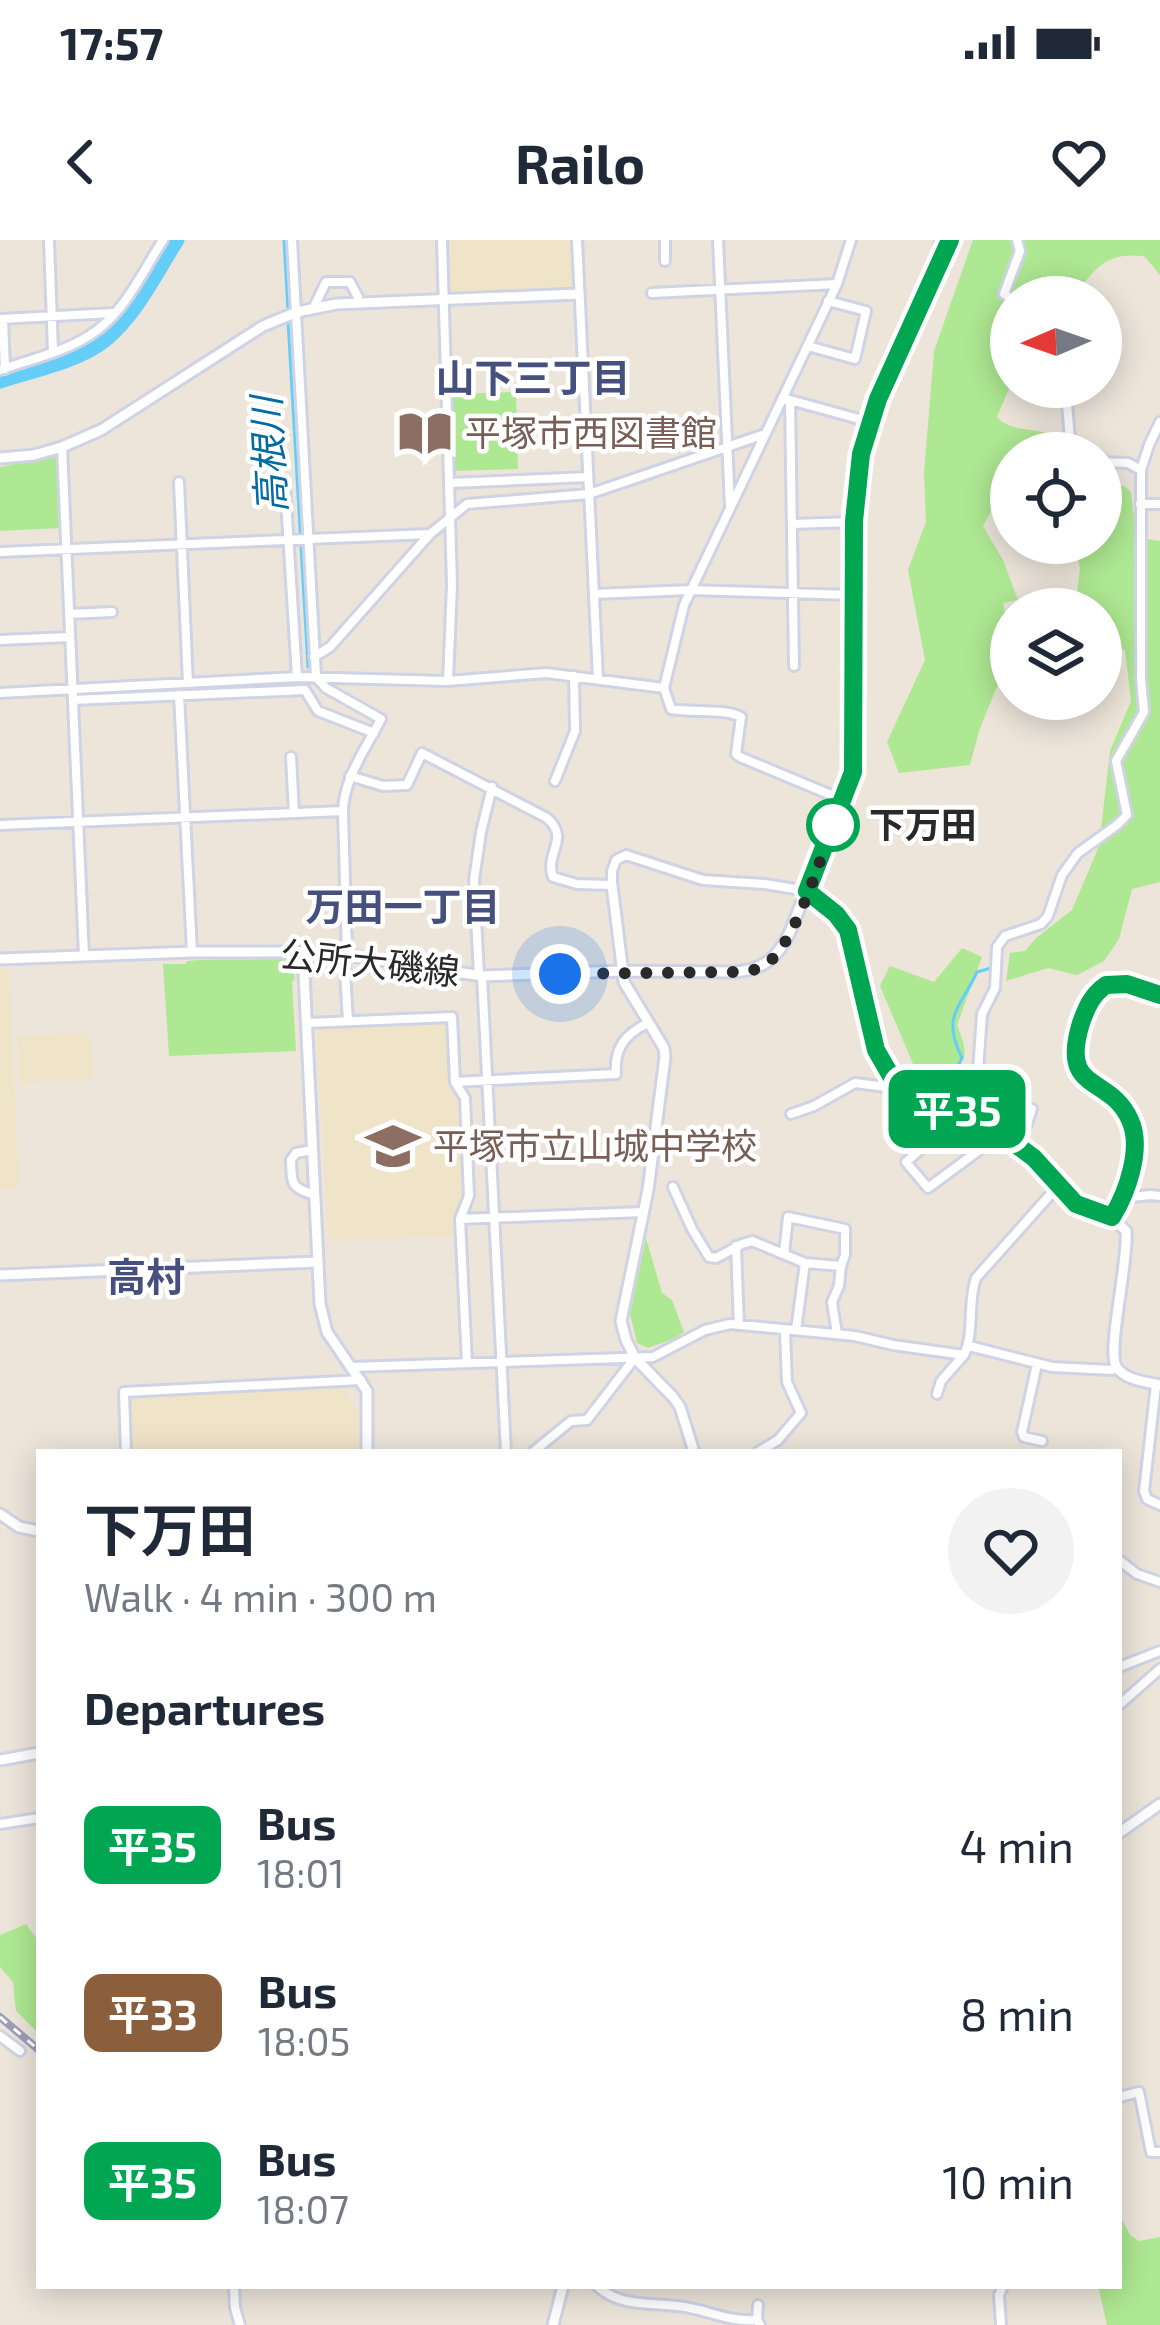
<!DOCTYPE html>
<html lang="en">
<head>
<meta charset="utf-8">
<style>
  :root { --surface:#fff; --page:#f2f2f3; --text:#1f2937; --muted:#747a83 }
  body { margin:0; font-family:"Exo 2","Noto Sans JP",sans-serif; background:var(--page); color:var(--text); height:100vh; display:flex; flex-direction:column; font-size:45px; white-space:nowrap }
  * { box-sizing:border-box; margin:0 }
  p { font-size:39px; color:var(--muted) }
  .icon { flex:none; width:66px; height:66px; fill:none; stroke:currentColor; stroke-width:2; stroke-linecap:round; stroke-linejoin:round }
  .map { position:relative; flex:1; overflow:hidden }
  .details { position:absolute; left:36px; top:1209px; width:1086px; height:840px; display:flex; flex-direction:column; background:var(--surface); border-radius:0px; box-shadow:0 6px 30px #0003 }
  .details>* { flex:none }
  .badge { padding:0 24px; border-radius:18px; font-size:42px; line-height:78px }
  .needle { width:78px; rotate:268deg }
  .controls { position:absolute; left:990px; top:36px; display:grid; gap:24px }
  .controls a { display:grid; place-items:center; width:132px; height:132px; border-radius:50%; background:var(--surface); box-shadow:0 6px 30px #0003; font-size:60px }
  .you { position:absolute; width:60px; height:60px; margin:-30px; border:9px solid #fff; border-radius:50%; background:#1a73e8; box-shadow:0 0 0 18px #1a73e833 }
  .map>.badge { position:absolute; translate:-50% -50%; box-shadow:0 0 0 6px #fff }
  h2 { padding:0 48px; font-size:45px; line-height:108px }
  .round { display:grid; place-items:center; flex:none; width:126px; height:126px; border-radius:63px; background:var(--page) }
  .head { display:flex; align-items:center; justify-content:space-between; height:204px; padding:0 48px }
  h1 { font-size:57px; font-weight:700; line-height:90px }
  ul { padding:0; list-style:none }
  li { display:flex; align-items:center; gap:36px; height:168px; padding:0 48px }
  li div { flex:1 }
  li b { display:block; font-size:45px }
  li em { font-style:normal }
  li .badge { min-width:132px; font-weight:700; text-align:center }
  .status { display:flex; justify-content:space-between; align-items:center; height:84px; padding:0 60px; background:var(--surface); direction:ltr }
  .status svg { height:33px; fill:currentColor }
  header { display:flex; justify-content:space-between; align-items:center; height:156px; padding:0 48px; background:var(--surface); font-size:54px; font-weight:700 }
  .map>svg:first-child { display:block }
  .education { fill:#f0e4c8 }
  .green { fill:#aee892 }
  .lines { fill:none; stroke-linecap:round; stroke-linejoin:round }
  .stream { stroke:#64cef8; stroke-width:3 }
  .river { stroke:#64cef8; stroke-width:15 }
  .street-casing { stroke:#cfd3e4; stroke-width:14 }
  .secondary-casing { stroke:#cfd3e4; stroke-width:15 }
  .street { stroke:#fff; stroke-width:8 }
  .secondary { stroke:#fff; stroke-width:9 }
  .rail-casing { stroke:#9ca0b6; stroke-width:8 }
  .rail { stroke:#fff; stroke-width:3; stroke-dasharray:9; stroke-linecap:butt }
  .line-casing { stroke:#fff; stroke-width:27 }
  .line { stroke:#00a651; stroke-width:18 }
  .walk { stroke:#292929; stroke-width:12; stroke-dasharray:0 21.6 }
  .stop-dot { fill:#fff; stroke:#00a651; stroke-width:6 }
  .labels { text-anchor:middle; stroke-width:9; stroke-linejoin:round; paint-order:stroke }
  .education-label { font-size:36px; fill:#785e54; stroke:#fff; text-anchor:start }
  .stop-label { font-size:36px; font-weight:bold; fill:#292929; stroke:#fff; text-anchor:start }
  .street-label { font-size:36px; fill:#292929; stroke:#fff }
  .neighbourhood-label { font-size:39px; font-weight:bold; fill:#46507e; stroke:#fff }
  .water-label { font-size:39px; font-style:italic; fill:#036aa4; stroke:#fff }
</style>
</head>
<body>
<div class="status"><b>17:57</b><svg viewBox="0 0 49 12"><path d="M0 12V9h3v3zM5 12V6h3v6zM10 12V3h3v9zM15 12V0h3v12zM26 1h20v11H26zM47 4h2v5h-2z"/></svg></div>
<header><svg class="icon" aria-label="back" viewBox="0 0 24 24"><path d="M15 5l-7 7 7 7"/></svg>Railo<svg class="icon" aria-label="heart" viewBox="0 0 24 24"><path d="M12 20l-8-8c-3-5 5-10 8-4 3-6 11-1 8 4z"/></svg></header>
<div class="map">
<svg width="1160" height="2085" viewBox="0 0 1160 2085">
  <rect width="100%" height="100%" fill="#ede5da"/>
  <!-- education -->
  <path class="education" d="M449,0h123l2,47 -4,4 -116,4 -3,-3z
    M0,728l9,3 10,216 -19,3z
    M446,780l4,4 3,62 9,13 5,95 -10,20 1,22 -130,4 -12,-215z
    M85,793l7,15 1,28 -5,3 -69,3 -2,-46z
    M340,1144l23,33 -1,35h-232l-2,-56 2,-2z"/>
  <!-- green -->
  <path class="green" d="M973,0h187v35l-16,-19c-42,-4 -46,13 -73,41h-60v87l-14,33c16,18 46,8 65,24l-4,12h-47v46l-16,5 -12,22 20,34 15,40 -15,3 5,25 1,29 -30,74 -9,34 -71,8 -12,-31 38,-82 -17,-90 18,-48 -2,-49 10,-122z
    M516,152l2,77 -66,2 -2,-77z
    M57,215l4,73 -61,3v-64z
    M1101,244l23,2 7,6 5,45 24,4v341l-28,7 -13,50 -15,22 -27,14 -29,-7 -42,13 4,-28 15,-2 11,-13 36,-28 27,-64 11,-95 21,-50 -6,-51 -24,-10v-31h-26l5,-41 -6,-25h27z
    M962,708l20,9 -25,68c18,44 1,35 -21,68l-19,-4 -4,-25 -33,-78 10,-20 44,16z
    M291,719l4,20 -3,3 4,69 -127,5 -6,-92h23l1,-3 12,-1z
    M646,998l16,55 10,7 12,32 -13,8 -23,8 -11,-5 -7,-29z
    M26,1684l13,18v92l-23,-23 -3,-29 -13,-15v-32z
    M1119,1974l11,21 9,6 21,-4v88h-53l-9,-39h21z"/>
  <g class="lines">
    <!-- stream -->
    <path class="stream" d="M284,0l4,72
      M288,81l20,346
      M895,827c19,11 34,22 55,13l12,-22c-21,-42 -2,-49 15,-86l14,-4"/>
    <!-- river -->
    <path class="river" d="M0,141c34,-11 77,-19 105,-41 31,-25 51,-67 72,-100"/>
    <defs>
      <path id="street" d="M49,0l4,111
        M292,0l24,437 10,11 55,31c-15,29 -37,59 -38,92
        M442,0l10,345 -4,96
        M577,0l21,439
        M718,0l12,267
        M665,21v-21
        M937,25l3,-25
        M652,53l185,-9
        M1011,58l-7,-4 16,-43 -3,-11
        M314,67l12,-25h24l8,15v6
        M0,79l113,-6
        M3,79l2,50
        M1011,85l-8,26 4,9 4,2
        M808,106l47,13 11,-48 -38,-10
        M0,130c31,-11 69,-19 96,-39 30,-22 47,-60 67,-91
        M1061,147l6,16 4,50
        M783,159l7,1 4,266
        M790,160l80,22
        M62,207l22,509
        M1141,230l8,-25 11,-23
        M179,242l9,201
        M450,243l138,-6
        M285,244l12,193
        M1140,264h20
        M792,284l62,-2
        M0,312l430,-18
        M594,354l96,-4 162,5
        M69,374l43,-2
        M0,400l70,-3
        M314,417l16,-10 100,-113 37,-30 122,-10 173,-59
        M0,453l297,-16 151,4 98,-8 118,15
        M179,455l13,257
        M73,460l232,-10 13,21 56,22
        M291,517l3,56
        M350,536l33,10 24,-1 15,-32 125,65c24,21 -3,35 6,59l24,7 35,1v-14l4,-11 10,-5 77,25 62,4 42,7
        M555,541l20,-50 -1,-55
        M843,560l-103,-43 -4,-3 5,-37c-17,-9 -49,-4 -70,-8l-7,-21 20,-83 153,-321 14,-44
        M0,585l343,-14 4,144
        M344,715l4,66
        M479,735l-5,-95 7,-48 11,-45
        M482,736l24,476
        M307,783l145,-6 3,65 10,16 4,98 -9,23 7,144
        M455,842l161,-8c-2,-26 9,-40 32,-51
        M965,872l13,-41 4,-57 13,-26 2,-41 8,-11 36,-12 7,-8 14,-41 16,-22 39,-28 10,-10 -11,-54 28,-49 -3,-33v-209l-13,-7 -27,-1
        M791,874l23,-8 41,-23 31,4 12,-5
        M927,904l-21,18 22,26 73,-54
        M1019,907l13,-38
        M312,910l-16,3 -5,7c1,25 -1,27 24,35
        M673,947l19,42 17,28 7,1 26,-14 10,-3 53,22 36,3 -2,20 -7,16 5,32
        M1123,958l27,-3 10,1
        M460,979l183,-7
        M736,1006l3,79
        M784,1014l4,-37 57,12v26l-4,11
        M796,1090l9,-67
        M969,1106l83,21 60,3 4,-4
        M1037,1124l-15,68 2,5 18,4
        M352,1127l301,-10 52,-27 25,-6 125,12 38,9 71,10c11,-24 3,-52 12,-77l82,-92
        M1156,1145l-12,106 3,8 13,6
        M937,1154l4,-13 22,-25
        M126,1212l-2,-60 237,-12
        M533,1212l38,-31 16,-1 47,-61
        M758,1212l20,-12 23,-27 -14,-31 -2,-51
        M1119,1320l18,14 23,8
        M1119,1427l41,-16
        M1119,1465l41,-36
        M0,1584l39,-6
        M0,1796l20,15
        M1119,1857l20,-5 12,60h9
        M234,2046l1,22 5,17
        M597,2046c26,24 62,15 93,22 24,5 42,14 67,12
        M758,2065l-1,15 3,5
        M1001,2085l-2,-30 4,-9"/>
      <path id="secondary" d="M0,218l34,-3 28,-8 39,-17 162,-104 34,-14 39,-8 243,-10
        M612,645l12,97 40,66 1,9 -17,133 -27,131 5,19 9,18 38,39 7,10 14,45
        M807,651l29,24 12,15 28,120 15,27 14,11 23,12 37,12 33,19 35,27 36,40 15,9 28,10 14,14c3,29 -19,118 -10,135 7,14 31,16 44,19
        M303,712l17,352 7,28 40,59v61
        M0,719l192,-7h111l44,3 135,21 140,-5 112,1c29,-2 44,-14 56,-40l63,-160 1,-250 7,-67 17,-56 72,-159
        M1112,977c4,-8 11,-16 14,-24 7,-17 12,-57 5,-73 -18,-40 -68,-32 -52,-88 5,-20 11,-35 27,-47l21,-1 33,11
        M0,1035l318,-13
        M0,1274l19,13 20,4
        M0,1520l39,-7
        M1119,1593l41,-29
        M553,2085l10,-39"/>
    </defs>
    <!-- street casing -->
    <use href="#street" class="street-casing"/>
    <!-- secondary casing -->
    <use href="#secondary" class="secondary-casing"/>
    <!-- street -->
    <use href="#street" class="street"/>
    <!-- secondary -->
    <use href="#secondary" class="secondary"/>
    <defs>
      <path id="rail" d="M0,1777l39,33"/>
    </defs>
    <!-- rail casing -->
    <use href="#rail" class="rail-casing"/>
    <!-- rail -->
    <use href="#rail" class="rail"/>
  </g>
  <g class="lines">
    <defs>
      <path id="line" d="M950,0l-72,159 -17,55 -7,67 -1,251 -46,119 29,23 12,16 28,120 15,26 14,12 23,12 37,12 33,19 36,27 42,46 36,13c15,-24 31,-69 18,-97 -20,-46 -71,-26 -49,-97 6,-17 11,-28 25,-38l21,-1 33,11"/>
    </defs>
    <!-- line casing -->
    <use href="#line" class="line-casing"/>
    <!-- line -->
    <use href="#line" class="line"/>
    <!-- walk -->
    <path class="walk" d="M560,734l174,-2c13,-1 25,-1 35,-10 27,-22 51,-103 64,-137"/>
  </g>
  <!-- icons -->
  <defs>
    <symbol id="library-bare" viewBox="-9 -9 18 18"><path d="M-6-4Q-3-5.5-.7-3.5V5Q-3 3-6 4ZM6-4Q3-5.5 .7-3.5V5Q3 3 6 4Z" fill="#8d6e63" stroke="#fff" stroke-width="2.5" paint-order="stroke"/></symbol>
    <symbol id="school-bare" viewBox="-9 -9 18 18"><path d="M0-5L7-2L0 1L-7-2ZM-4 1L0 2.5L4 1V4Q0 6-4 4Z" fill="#8d6e63" stroke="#fff" stroke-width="2.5" paint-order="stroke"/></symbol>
  </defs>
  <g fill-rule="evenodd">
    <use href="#library-bare" x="387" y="155" width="76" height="76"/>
    <use href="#school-bare" x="355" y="868" width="76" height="76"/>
  </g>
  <!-- markers -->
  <circle class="stop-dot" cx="833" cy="585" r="24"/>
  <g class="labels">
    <!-- education labels -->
    <g class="education-label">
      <text x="465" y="206">平塚市西図書館</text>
      <text x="433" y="919">平塚市立山城中学校</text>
    </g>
    <!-- stop labels -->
    <g class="stop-label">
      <text x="869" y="598">下万田</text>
    </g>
    <!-- street labels -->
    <g class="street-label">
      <text transform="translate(370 723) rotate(6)" y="13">公所大磯線</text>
    </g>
    <!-- neighbourhood labels -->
    <g class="neighbourhood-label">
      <text x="533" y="152">山下三丁目</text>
      <text x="403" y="681">万田一丁目</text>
      <text x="146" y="1051">高村</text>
    </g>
    <!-- water labels -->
    <g class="water-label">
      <text transform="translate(269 215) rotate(-93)" y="14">高根川</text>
    </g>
  </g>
</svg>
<div class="controls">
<a><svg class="needle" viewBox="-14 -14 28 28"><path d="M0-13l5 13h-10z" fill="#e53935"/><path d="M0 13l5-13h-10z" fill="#747a83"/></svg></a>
<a><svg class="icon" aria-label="locate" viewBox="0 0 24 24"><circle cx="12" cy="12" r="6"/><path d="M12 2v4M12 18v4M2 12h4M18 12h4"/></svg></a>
<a><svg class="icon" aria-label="layers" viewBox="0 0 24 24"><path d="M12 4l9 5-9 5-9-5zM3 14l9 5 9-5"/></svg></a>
</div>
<div class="you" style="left:560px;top:734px"></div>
<b class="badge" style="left:957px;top:869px;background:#00a651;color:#fff">平35</b>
<section class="details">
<div class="head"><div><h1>下万田</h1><p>Walk · 4 min · 300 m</p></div><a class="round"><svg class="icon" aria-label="heart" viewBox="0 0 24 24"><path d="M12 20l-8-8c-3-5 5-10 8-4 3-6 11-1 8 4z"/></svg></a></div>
<h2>Departures</h2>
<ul>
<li><span class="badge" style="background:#00a651;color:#fff">平35</span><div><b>Bus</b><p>18:01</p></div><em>4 min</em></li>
<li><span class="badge" style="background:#8b5e3c;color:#fff">平33</span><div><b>Bus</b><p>18:05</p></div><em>8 min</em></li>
<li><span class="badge" style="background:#00a651;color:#fff">平35</span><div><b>Bus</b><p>18:07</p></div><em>10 min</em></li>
</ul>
</section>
</div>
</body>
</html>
